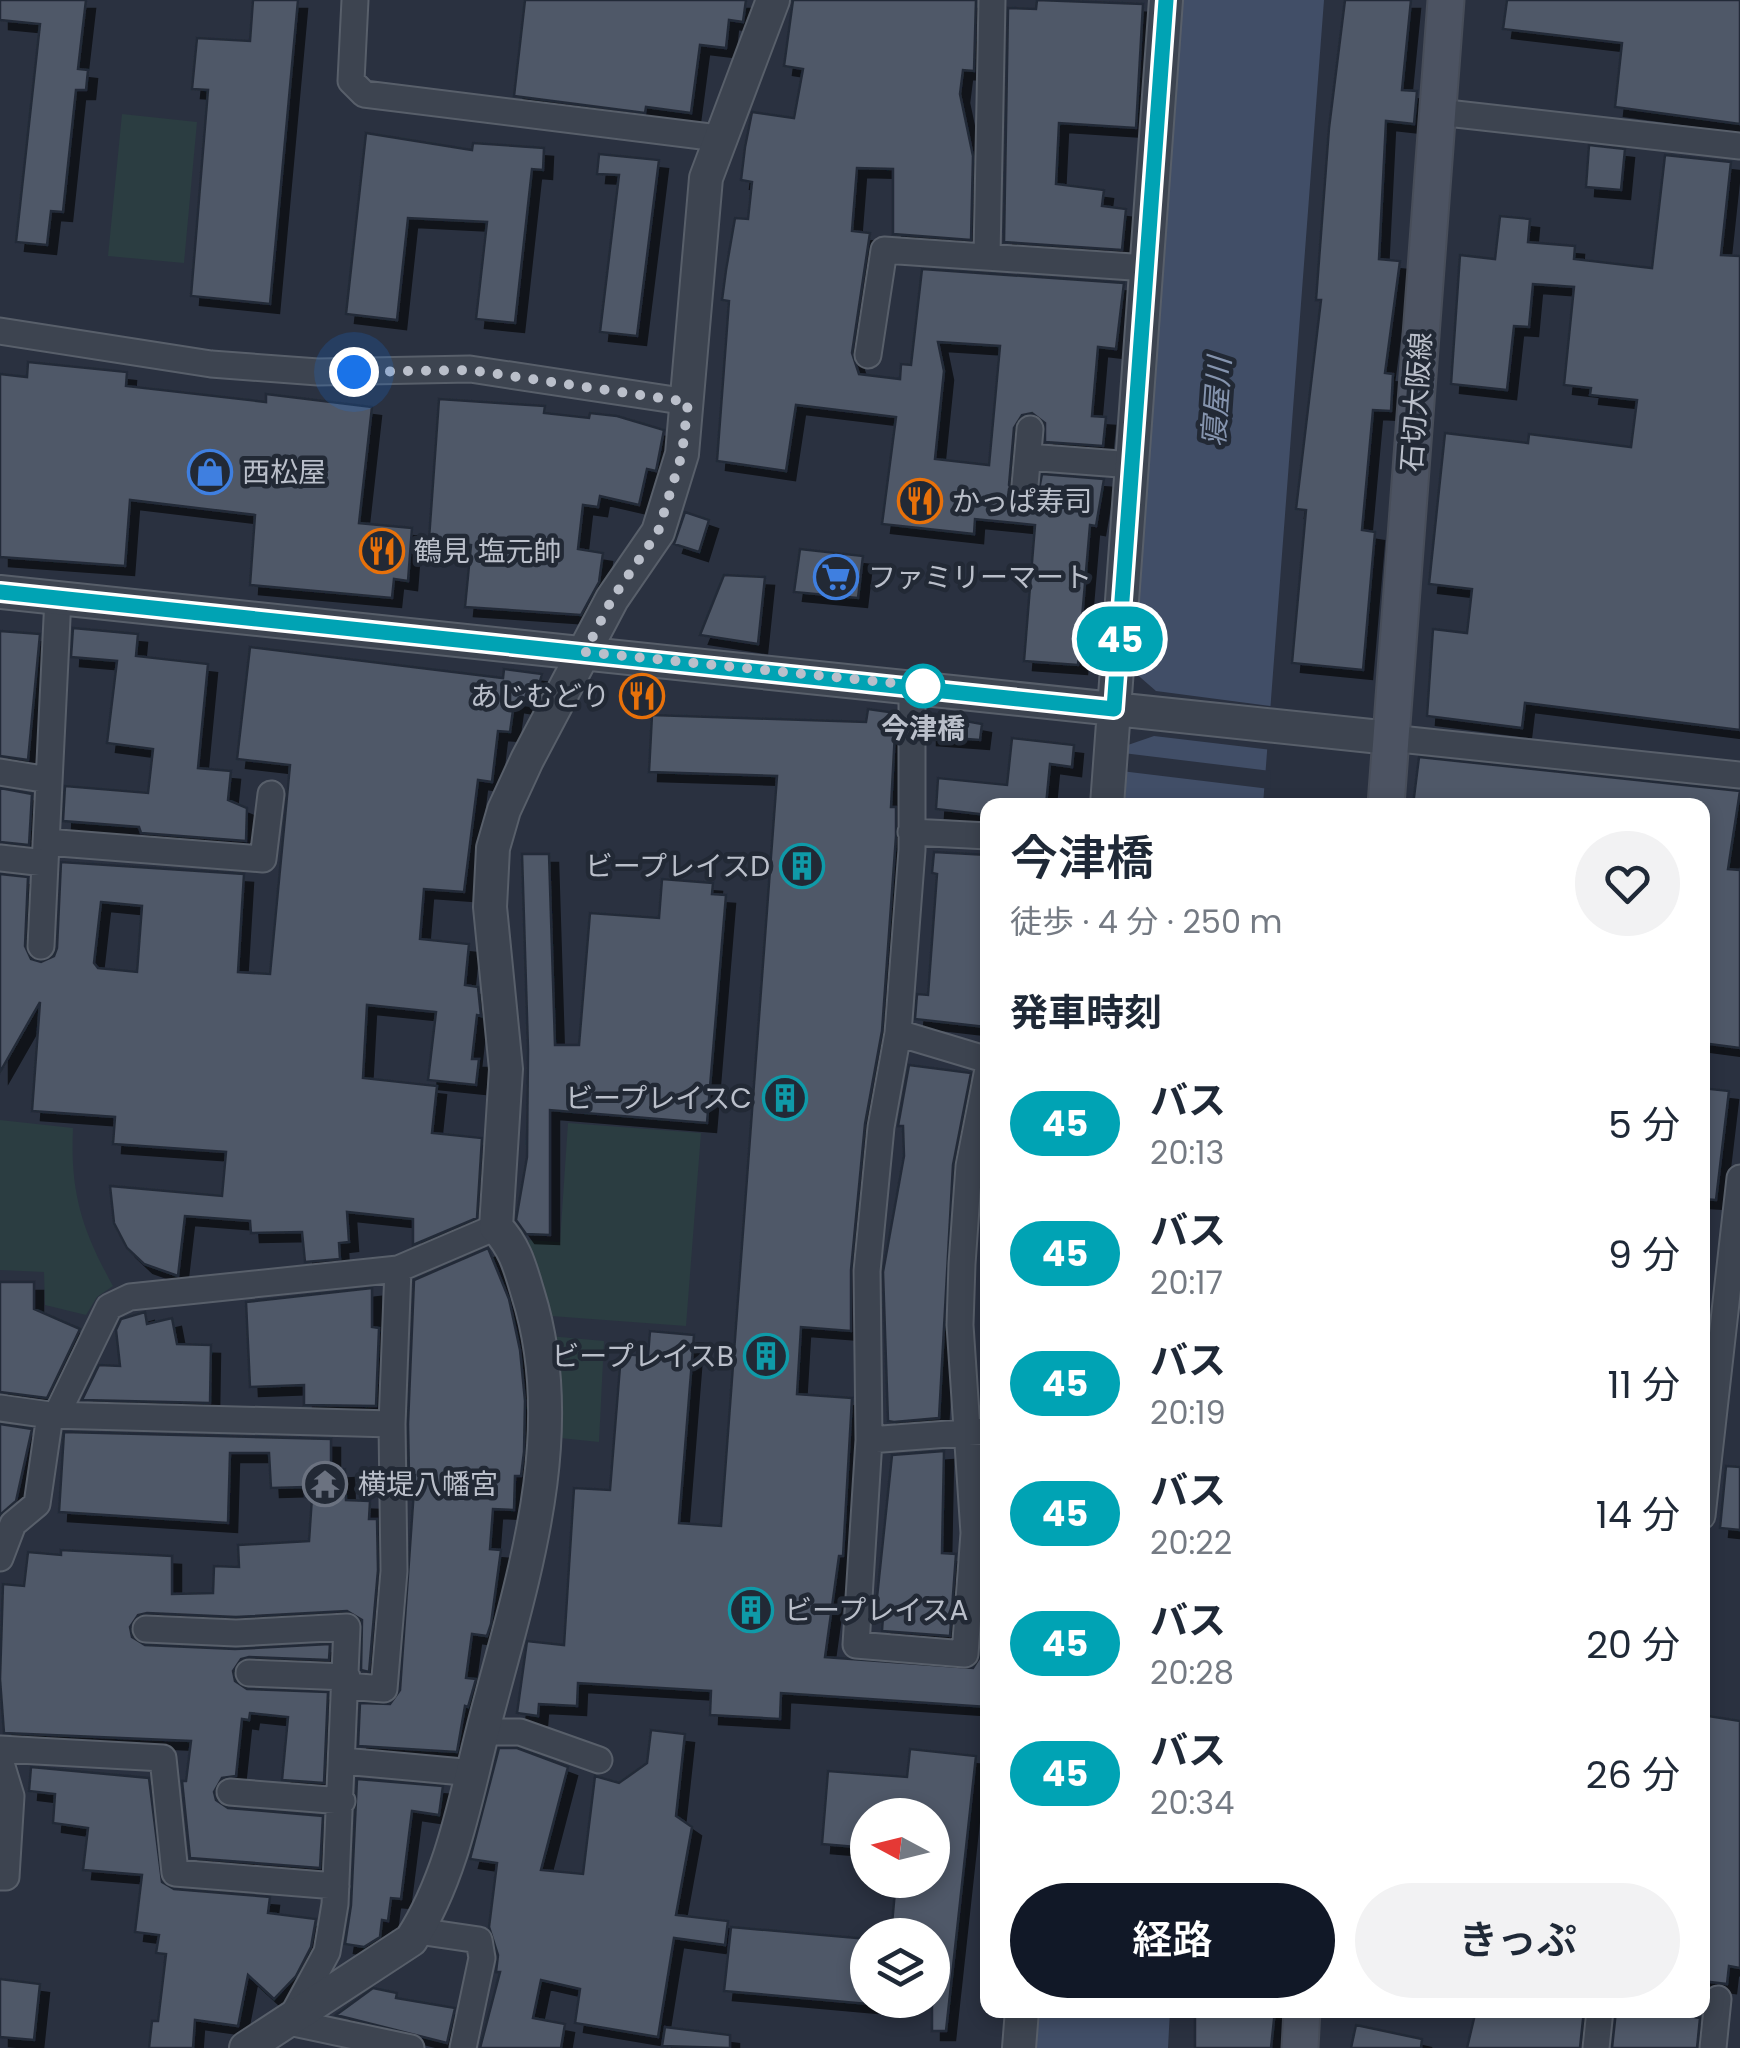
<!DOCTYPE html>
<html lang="ja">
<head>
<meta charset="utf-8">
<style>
  :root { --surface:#fff; --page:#f2f2f3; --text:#1f2937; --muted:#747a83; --accent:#111827 }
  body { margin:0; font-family:Poppins,"Noto Sans JP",sans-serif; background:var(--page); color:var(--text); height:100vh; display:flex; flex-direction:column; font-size:38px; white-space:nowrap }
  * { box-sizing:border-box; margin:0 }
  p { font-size:32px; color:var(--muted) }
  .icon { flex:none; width:55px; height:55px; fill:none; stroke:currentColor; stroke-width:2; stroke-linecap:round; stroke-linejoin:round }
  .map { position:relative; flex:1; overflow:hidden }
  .drawer { position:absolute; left:980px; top:798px; width:730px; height:1220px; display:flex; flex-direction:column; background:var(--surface); border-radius:20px; box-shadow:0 5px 15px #0003 }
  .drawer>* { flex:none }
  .badge { padding:0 20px; border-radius:32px; font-size:35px; line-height:65px }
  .needle { width:65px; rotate:277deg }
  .buttons { position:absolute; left:850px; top:1798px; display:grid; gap:20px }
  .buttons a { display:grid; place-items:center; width:100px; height:100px; border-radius:50%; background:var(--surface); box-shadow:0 5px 15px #0003; font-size:50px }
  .you { position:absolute; width:50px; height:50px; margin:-25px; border:8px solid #fff; border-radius:50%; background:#1a73e8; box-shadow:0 0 0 15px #1a73e833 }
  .map>.badge { position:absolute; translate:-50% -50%; box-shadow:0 0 0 5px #fff }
  h2 { padding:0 30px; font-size:38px; line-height:90px }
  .round { display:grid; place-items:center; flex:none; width:105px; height:105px; border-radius:52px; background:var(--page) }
  .head { display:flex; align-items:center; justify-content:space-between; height:170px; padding:0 30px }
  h1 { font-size:48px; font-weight:600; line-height:75px }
  .action { display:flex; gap:20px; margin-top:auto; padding:20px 30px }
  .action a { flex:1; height:115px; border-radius:60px; background:var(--accent); color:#fff; font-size:40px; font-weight:600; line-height:115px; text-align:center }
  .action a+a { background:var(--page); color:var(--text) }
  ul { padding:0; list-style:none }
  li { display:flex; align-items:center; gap:30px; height:130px; padding:0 30px }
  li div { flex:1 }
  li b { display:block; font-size:38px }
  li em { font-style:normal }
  li .badge { min-width:110px; font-weight:700; text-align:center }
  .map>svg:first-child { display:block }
  .green { fill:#2b3d41 }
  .water { fill:#414e67 }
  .pier { fill:#2a3140 }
  .building { fill:#505868; stroke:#242b37; stroke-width:2.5; fill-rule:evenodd; filter:url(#shadow) }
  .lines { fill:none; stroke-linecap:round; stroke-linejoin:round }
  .minor-casing { stroke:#585f6a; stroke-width:29 }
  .tertiary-casing { stroke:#585f6a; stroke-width:36 }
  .secondary-casing { stroke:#474d59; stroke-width:39 }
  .minor { stroke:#3d4450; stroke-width:25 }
  .tertiary { stroke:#3d4450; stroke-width:32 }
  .secondary { stroke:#4c5362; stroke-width:35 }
  .line-casing { stroke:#fff; stroke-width:22 }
  .line { stroke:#00a3b4; stroke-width:15 }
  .walk { stroke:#babfca; stroke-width:10; stroke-dasharray:0 18 }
  .stop-dot { fill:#fff; stroke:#00a3b4; stroke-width:5 }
  .labels { text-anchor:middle; stroke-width:9; stroke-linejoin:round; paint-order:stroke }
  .street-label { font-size:28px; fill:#babfca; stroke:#222935 }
  .poi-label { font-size:28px; fill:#babfca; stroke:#222935; text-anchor:start }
  .stop-label { font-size:28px; font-weight:bold; fill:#babfca; stroke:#222935 }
  .water-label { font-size:30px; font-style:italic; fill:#8594ae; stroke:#222935 }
</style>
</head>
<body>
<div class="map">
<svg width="1740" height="2048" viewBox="0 0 1740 2048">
  <defs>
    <filter id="shadow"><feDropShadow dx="9" dy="9" stdDeviation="0" flood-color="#0009"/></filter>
  </defs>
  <rect width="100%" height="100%" fill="#2a3140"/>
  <!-- green -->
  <path class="green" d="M122,114l75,8 -13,141 -76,-7z
    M0,1120l73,8c-3,65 9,102 40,158l-16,11 -11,18 -41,-10 -1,-33 -44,-2z
    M568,1123l133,10 -15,193 -135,-10 -23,-76 32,2z
    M549,1336l55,5 -5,101 -39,-4z"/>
  <!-- water -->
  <path class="water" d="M1181,0h143l-61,805h-142l15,-131 -2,-37z
    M1035,2010h135l-2,38h-136z"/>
  <!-- pier -->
  <path class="pier" d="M1133,671l23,20 121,16 -4,43 -119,-14 -29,10z
    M1123,753l148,18 -1,18 -149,-18z"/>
  <!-- building -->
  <path class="building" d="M0,0h86l-8,69 10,1 -2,20h-10l-13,122 -12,-1 -4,34 -31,-3 24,-218 -40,-4z
    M253,0h45l-28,304 -79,-8 17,-206 -16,-1 5,-51 53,3z
    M525,0h221l-3,22 -14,-2 -3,28 -26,-3 -9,68 -45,-6 -1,6 -131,-17z
    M793,0h183l-2,71 -11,-1 -3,24 13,62 -2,84 -78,-6v-65l-36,-1 -5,63 18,2 -18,120 7,21 41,5 1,-15 10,1 11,-96 202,14 -8,66 -18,-2 -6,69 14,1 -3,29 -58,-4v-19l-13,-10 -10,2 -8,13 -5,57 8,14 8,2 13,-6 4,-21 62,5 -8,47 -6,-1 -12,140 -54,-4 11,-136 -60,-6 -1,15 -92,-10 14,-107 -100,-12 -10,66 -69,-10 12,-160 -7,-1 4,-30 9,-52 13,1 4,-37 -11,-2 4,-33 7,-35 42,6 9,-49 -19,-3zM938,342l62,4 -11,119 -54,-6 9,-88z
    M1037,0l106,4 -7,124 -77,-5 -3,61 48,6 -2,16 24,3 -4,41 -118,-8 4,-234 28,1z
    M1345,0h66l-9,90 15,1 -3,33 -28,-3 -7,138 21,2 -15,112 8,1 -2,37 -18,-1 -11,120 13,2 -12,138 -71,-7 14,-153 -10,-1 25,-209h-5l13,-172z
    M1507,0h233v124l-125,-17 7,-64 -119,-14z
    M366,133l106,17 1,-7 71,5 -1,22 -11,-1 -17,154 -39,-4 11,-97 -79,-4 -11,102 -51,-6z
    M1589,145l36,4 -4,41 -35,-3z
    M599,154l60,6 -22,176 -37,-4 19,-157 -22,-1z
    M1665,155l66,7 -10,93 19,1v474l-215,-27 -3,25 -95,-12 6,-87 34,4 5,-44 -43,-5 16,-151 83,10 1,-9 102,13 6,-47 -47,-5 1,-7 -27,-3 10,-98 -41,-3 -4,43 -15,-1 -7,64 -56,-6 9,-129 35,4 5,-43 30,3 -2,23 47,4 -1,13 78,9z
    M28,362l99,10 -1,14 140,16v-8l106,13 -13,116 53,5 -4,53 -14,-2 -2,19 -142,-13 5,-70 -125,-15 -5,66 -125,-9v-183l27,3z
    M439,399l106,7 -1,7 45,5 1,-5 27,3 47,14 -8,41 -9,-2 -8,36 -39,-9 -2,11 -15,-2 -5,44 25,4 -4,29 -18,33 -116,-8 6,-62 -42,-6z
    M685,512l24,8 -10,32 -25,-8z
    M800,549l63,7 -5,42 -64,-6z
    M724,575l41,2 -7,67 -58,-9z
    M73,628l65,6 -2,22 72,8 -10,104 33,3 -3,29 19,8 -1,33 -105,-8 -2,-6 -76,-6 2,-35 83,7 5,-44 -46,-6 10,-82 -46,-4z
    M0,631l40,3 -12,126 -28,-4z
    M250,647l253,31 1,-9 38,5 -9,32 -19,-3 -4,29 -12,-1 -6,51 -14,-2 -14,112 -40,-3 -4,50 49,5 -4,41 13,2 3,29 -4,-1 -5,44h7l-3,26 -48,-5 8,-68 -69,-7 -4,73 74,8 -5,47 50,5 -5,80 -64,27v-26l-66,-7 2,30 -10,1 1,16 -35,3 -3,-30 -51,1 -1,-12 -65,-5 -7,60 -34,-12 -17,-16 -13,-25 -4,-37 112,10 4,-44 -113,-8 2,-27 -83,-6 8,-109 -40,70v-198l28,3 -3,69 6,13 10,3 13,-6 3,-8 4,-86 183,12 -6,98 32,2 20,-209 -53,-6zM101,902l41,4 -5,66 -39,-4 -4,-5z
    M868,709l28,4 -5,94h5v29l-14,195 -17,93 -14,146v61l-50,-4 -4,67 55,4 -9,158h-4l-14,101 148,11 8,-13 7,-84v136l-207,-14 -1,26 -70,-4 1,-24 -133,-8 -1,23 -38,-2 -1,12 -21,-3 10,-72 37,4 10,-157 36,2 11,-136 27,2 2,-25 44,4 -15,188 42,3 56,-750 -128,-4 3,-57 214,7z
    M932,715l50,9 -2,16 -52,-4v-19z
    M1012,738l62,7 -2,22 -22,-3 -4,41h-58v10l-52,-6 2,-31 69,7z
    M1419,757l321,34 -12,78 12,1v178l-38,-5v-238h-289z
    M0,788l32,6 -3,51 -29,-3z
    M934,852l54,3 -2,172 -71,-8 2,-25 11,1 9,-121 -5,-1z
    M522,854h27l6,191h24l11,-132 69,5 3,-39 51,4 -1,11 14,1 -19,228 -157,-13v125l-24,-1 -10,-14 11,-63 1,-108z
    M909,1065l62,8 -18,92 -14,253 -45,4 -6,-1 -5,-149 21,-116 -1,-30h-5z
    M1702,1088l27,3 -13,109 -14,-1z
    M488,1248l21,51 11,51 5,51 -1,51 -3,24h-6l-1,34 -21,-1 -3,40 11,1 -10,74 -4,12 -15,-2 -6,44 10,1 -8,28 -3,-1 -8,46 -99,-6 2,-43 30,1 10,-14 15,-215h-6l-1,-51 6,-144z
    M0,1282h34v27l46,20 -33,69 -47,-6z
    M372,1288v39l7,1 -3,78 -72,-1v-20l-54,2 -4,-85z
    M145,1312l2,12 25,-6 5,26 34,1 -1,58 -128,-3 17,-35 21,1 -4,-36 5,-11z
    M0,1424l32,5 -16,72 -16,14z
    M64,1432l267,7v31l14,-1 1,31 24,1 -1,18h8l1,51 -9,102 -8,-2 1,-50 -15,-9 -111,6 -89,-4 -9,2 -8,12 2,10 13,8 90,4 95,-5 -1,16 -80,-3 -8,2 -8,12 2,10 12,8 81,3 -4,91 -42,-3 6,-63 -38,-4 -1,7 -7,-1 -6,57 -14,2 -8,14 2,8 12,8 95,8 -3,52 -130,-10 -8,-77h4l5,-40 -187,-8 -4,-54 3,-95 21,2 4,-34 33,3v-5l111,6v38l41,-1 1,-27 25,1 -1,-22 71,-4 3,-44h-7v-10l-34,1 -2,-35h-39l-2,70 -169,-11z
    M944,1451l-2,102 14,1 -6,82 -68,-5 1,-15h-8l17,-161z
    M1726,1466l14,1v63l-20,-2z
    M1702,1715l38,6v247l-11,-2 -2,18 -25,-3z
    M651,1730l34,4 -9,82 16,11 -16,88 52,6 -3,24 -51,-7 -16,99 -83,-14 5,-34 -39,-9 -8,38 32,6 -4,24h-81l20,-76h-4l2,-17 -9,-28 8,-64 -27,-4 29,-111h18l51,19 -27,103 42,4 12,-98 24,7 28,-20z
    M910,1749l66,7 -30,275h-14v-96h-41l5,-55h36v-65h-64v33l-46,-4 6,-73 79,6z
    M31,1767l118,11 13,104 12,7 96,8 -2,16 48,6 -5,28 -15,29 -22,23 -26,-24 -10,51 -43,-6 -2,28h-44l3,-27h6l8,-67 -10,-1 3,-18 -24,-3 7,-57 -59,-5 5,-42 -35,-5 2,-29 -26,-3z
    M357,1779l86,7 -4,29 -27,-4 -11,88 -10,-1 -3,23 -6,-1 -2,17 -16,10 -19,-3 6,-39z
    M731,1927l137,12v65l-144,-13z
    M0,1979l40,5 -6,56 -34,-3z
    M373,1988l24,5 -1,5 59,10 -8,35 -111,-28z
    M1195,2010h80l-4,38h-76z
    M1476,2010h108l-4,38h-113z
    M1616,2011l33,-1 51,8 -3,30h-85z
    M1356,2025l66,14 -1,9h-70z
    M665,2027l65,8v13l-68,-2z"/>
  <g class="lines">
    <defs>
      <path id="minor" d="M355,0l-4,81 13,13 354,44
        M1438,112l302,34
        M987,255l5,-255
        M0,331l211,33 107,8 152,-3 218,33
        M868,355l16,-105 263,18
        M1028,457l105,8
        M1025,485l5,-56
        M912,684v166l-14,183 -17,94 -14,144 2,169 -13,205 109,9 9,-121 -14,-208 2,-61 7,-98 19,-97
        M1390,738l350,37
        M0,772l49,8
        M911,832l77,4
        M46,842l217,17 8,-65
        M0,858l45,5
        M41,946l17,-348
        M898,1033l90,27
        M0,1408l50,7 342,9
        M57,1414l52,-107 21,-10 268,-28 98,-42
        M869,1440l119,-9
        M1702,1516l38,-338
        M0,1558l13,-34 24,-20 13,-89
        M146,1629l90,4 111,-6 -12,277 -8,48 -38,70 122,26
        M249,1673l98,4
        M346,1686l38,3 10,-118 -2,-147 6,-155
        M483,1732h37l79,28
        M0,1749l163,9 12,115 161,13
        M0,1760l11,36 -5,81h-6
        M343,1761l131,12
        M230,1792l112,9
        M418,1931l61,9 3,18 -19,90
        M1596,2048l4,-38
        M1713,2048l5,-49"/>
      <path id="tertiary" d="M0,592l1390,146
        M1107,805l59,-805
        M246,2048l165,-108c42,-64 56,-149 75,-222 36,-137 86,-284 42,-424 -8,-27 -13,-47 -32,-67l10,-158 -16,-162 3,-59 11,-38 23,-50 85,-161 46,-67 24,-78 24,-276 67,-178
        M1019,2048l3,-38"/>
      <path id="secondary" d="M1386,805l60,-805
        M1300,2048l2,-38"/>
    </defs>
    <!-- minor casing -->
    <use href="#minor" class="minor-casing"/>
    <!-- tertiary casing -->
    <use href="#tertiary" class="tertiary-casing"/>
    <!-- secondary casing -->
    <use href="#secondary" class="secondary-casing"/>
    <!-- minor -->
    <use href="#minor" class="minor"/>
    <!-- tertiary -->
    <use href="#tertiary" class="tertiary"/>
    <!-- secondary -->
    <use href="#secondary" class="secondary"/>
  </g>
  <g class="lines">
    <defs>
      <path id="line" d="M0,592l1114,117 52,-709"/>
    </defs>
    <!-- line casing -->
    <use href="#line" class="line-casing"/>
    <!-- line -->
    <use href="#line" class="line"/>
    <!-- walk -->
    <path class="walk" d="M354,372l116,-2 218,32 -6,52 -24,78 -46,67 -27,53 338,34"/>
  </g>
  <!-- icons -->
  <defs>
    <symbol id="shop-ring" viewBox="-11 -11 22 22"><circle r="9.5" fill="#222935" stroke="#3f7fe0" stroke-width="1.5"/><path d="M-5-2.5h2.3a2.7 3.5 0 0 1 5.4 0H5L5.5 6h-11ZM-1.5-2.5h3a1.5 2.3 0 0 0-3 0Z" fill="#3f7fe0"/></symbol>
    <symbol id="restaurant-ring" viewBox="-11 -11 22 22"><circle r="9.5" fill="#222935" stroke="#e8710a" stroke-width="1.5"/><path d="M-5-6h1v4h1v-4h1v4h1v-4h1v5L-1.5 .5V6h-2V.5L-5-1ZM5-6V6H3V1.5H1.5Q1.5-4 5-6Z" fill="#e8710a"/></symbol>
    <symbol id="supermarket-ring" viewBox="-11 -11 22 22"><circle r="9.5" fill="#222935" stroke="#3f7fe0" stroke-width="1.5"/><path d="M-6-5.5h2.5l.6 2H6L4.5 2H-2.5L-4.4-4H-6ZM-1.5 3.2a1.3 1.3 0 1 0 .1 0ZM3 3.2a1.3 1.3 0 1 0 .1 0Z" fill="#3f7fe0"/></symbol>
    <symbol id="building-ring" viewBox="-11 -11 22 22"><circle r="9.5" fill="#222935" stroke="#0f9aa8" stroke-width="1.5"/><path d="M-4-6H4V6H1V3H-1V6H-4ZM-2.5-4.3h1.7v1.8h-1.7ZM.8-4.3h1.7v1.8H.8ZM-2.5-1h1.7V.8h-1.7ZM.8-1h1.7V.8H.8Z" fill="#0f9aa8"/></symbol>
    <symbol id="temple-ring" viewBox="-11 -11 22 22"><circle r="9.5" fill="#222935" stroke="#6b7280" stroke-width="1.5"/><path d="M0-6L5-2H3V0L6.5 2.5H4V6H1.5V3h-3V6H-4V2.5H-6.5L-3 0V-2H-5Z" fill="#6b7280"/></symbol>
  </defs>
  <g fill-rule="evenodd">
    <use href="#shop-ring" x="185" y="447" width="50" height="50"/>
    <use href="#restaurant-ring" x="895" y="476" width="50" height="50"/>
    <use href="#restaurant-ring" x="357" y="526" width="50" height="50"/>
    <use href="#supermarket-ring" x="811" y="552" width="50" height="50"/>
    <use href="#restaurant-ring" x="617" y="671" width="50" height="50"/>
    <use href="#building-ring" x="777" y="841" width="50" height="50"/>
    <use href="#building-ring" x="760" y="1073" width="50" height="50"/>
    <use href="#building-ring" x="741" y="1331" width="50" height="50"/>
    <use href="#temple-ring" x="300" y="1459" width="50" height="50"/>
    <use href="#building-ring" x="726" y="1585" width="50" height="50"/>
  </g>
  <!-- markers -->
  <circle class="stop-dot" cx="923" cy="686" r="20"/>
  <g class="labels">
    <!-- street labels -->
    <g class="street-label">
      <text transform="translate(1416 402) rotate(-86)" y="10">石切大阪線</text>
    </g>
    <!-- poi labels -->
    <g class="poi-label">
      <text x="242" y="482">西松屋</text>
      <text x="952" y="511">かっぱ寿司</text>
      <text x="414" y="561">鶴見 塩元帥</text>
      <text x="868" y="587">ファミリーマート</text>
      <text x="610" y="706" text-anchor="end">あじむどり</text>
      <text x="770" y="876" text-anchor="end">ビープレイスD</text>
      <text x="752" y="1108" text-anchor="end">ビープレイスC</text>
      <text x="734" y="1366" text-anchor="end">ビープレイスB</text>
      <text x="358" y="1494">横堤八幡宮</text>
      <text x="784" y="1620">ビープレイスA</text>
    </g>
    <!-- stop labels -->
    <g class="stop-label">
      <text x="923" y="738">今津橋</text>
    </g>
    <!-- water labels -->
    <g class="water-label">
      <text transform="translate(1217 402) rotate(-86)" y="10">寝屋川</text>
    </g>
  </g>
</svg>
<div class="buttons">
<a><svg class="needle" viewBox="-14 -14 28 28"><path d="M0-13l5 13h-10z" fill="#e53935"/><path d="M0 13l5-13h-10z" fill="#747a83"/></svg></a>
<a><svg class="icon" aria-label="layers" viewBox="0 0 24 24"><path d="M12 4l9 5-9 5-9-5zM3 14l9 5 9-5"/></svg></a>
</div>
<div class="you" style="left:354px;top:372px"></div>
<b class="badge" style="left:1120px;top:639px;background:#00a3b4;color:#fff">45</b>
<section class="drawer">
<div class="head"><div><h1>今津橋</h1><p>徒歩 · 4 分 · 250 m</p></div><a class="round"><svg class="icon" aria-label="heart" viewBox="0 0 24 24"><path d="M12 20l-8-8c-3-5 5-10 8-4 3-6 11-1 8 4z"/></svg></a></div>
<h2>発車時刻</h2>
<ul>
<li><span class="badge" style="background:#00a3b4;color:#fff">45</span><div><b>バス</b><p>20:13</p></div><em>5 分</em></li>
<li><span class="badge" style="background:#00a3b4;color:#fff">45</span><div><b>バス</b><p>20:17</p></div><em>9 分</em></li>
<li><span class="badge" style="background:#00a3b4;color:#fff">45</span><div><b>バス</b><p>20:19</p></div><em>11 分</em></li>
<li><span class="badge" style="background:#00a3b4;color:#fff">45</span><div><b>バス</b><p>20:22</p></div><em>14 分</em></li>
<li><span class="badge" style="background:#00a3b4;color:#fff">45</span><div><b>バス</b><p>20:28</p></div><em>20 分</em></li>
<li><span class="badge" style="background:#00a3b4;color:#fff">45</span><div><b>バス</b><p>20:34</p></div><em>26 分</em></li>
</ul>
<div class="action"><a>経路</a><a>きっぷ</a></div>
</section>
</div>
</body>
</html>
